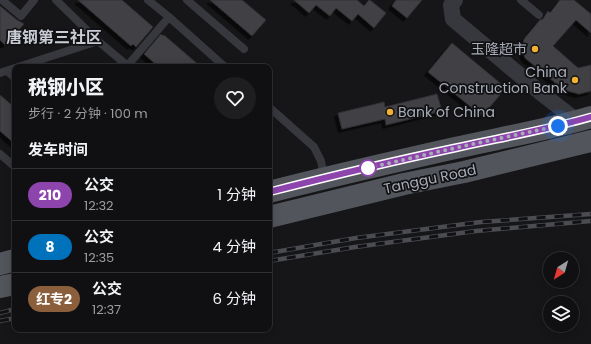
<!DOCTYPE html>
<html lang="zh">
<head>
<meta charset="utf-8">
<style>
  :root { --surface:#101012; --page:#1e1e20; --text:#f1f3f6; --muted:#9c9d9f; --line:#303032 }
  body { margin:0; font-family:Poppins,"Noto Sans SC",sans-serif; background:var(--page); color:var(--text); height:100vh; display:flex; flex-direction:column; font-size:15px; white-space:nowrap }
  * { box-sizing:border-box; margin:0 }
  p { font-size:13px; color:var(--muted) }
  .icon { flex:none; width:22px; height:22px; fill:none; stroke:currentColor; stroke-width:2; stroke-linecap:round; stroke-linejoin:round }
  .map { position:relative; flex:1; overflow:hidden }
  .drawer { position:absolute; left:12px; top:64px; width:260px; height:268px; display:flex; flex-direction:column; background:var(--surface); border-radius:8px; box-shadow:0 2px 10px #0003,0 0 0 1px var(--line) }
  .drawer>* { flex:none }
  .badge { padding:0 8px; border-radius:13px; font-size:14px; line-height:26px }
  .needle { width:26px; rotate:217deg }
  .tools { position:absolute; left:543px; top:252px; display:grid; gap:8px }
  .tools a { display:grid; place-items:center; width:36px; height:36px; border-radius:50%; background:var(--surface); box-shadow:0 2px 10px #0003,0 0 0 1px var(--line); font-size:20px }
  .you { position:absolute; width:20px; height:20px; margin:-10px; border:3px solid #fff; border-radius:50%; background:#1a73e8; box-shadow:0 0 0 6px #1a73e833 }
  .map>.badge { position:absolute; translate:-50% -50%; box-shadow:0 0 0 2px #fff }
  h2 { padding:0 16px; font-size:15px; line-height:36px }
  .round { display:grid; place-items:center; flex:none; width:42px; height:42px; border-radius:21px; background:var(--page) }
  .overview { display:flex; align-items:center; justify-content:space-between; height:68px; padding:0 16px }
  h1 { font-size:19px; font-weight:800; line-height:30px }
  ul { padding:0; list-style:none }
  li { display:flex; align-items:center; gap:12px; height:52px; padding:0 16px; border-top:1px solid var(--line) }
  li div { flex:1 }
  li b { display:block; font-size:15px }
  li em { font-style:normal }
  li .badge { min-width:44px; font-weight:700; text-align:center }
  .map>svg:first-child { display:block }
  .building { fill:#404145; stroke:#303034; filter:url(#shadow) }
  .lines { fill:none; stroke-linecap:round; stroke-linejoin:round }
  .lane { stroke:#37383d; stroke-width:8 }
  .street { stroke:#37383d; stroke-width:16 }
  .primary { stroke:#53555c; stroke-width:22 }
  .rail-casing { stroke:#4a4c52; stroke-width:4.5 }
  .rail { stroke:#111113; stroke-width:3; stroke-dasharray:9; stroke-linecap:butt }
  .line-casing { stroke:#fff; stroke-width:9 }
  .line { stroke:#8e44ad; stroke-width:6 }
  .walk { stroke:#a8adb8; stroke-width:4; stroke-dasharray:0 7.2 }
  .poi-dot { fill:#f2b134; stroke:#111113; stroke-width:1.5 }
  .stop-dot { fill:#fff; stroke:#8e44ad; stroke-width:2 }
  .labels { text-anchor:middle; stroke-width:3.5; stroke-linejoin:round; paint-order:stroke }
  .poi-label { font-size:14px; fill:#a8adb8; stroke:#111113; text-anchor:end }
  .street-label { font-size:14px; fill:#a8adb8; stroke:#111113 }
  .quarter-label { font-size:16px; font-weight:bold; fill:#c9ccd4; stroke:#111113 }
</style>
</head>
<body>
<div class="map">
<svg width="591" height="344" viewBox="0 0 591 344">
  <defs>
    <filter id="shadow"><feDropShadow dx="-3.5" dy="3.5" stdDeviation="0" flood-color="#0009"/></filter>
  </defs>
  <rect width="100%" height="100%" fill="#161618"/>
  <!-- building -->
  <path class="building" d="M78,0h44l31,27 -17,20 -3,-3 -2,2z
    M210,0h32l24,20 -14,16z
    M294,0h63l7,6 5,-6h1l16,13 -12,15 -16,-14 -6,7 -16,-13 -6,8 -14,-11 -7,8z
    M396,0h26l-15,18 -15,-12z
    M560,0h14l17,14v19l-15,-13 -23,26 25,22 13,-3v26l-12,3 -15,-4 -39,-32 -3,-9 2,-10 16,-19 3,-1 5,-8 2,2z
    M0,6l17,14 7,4 -19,21 -5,-5z
    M161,34l2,2 1,-1 37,32h-42l-15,-13z
    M452,43l54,45 -24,28 -54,-44z
    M437,94l5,17 -56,14 -1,-6 -43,10 -4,-16 46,-11 1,5z
    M0,95l15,13v36l-15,-13z"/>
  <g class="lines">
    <!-- lane -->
    <path class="lane" d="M2,0l19,16 13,-16
      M56,0l42,41 31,26
      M148,0l21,17 56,50
      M187,0l57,49
      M521,0l18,15
      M128,65l41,-48
      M18,67l80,-26
      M7,71l8,7
      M0,73l15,-5
      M269,107l45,40 7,14 3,16
      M0,154l15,13"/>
    <!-- street -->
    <path class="street" d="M455,0l-4,5 2,14 88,74 36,28"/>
    <!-- primary -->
    <path class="primary" d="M269,192c62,-16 124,-30 186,-44 45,-10 91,-18 136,-31
      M269,217l135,-33 60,-12 127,-31
      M0,264l15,-4
      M0,287l15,-3"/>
    <defs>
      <path id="rail" d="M269,253l87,-15 125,-16 110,-8
        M269,261l86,-14 121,-16 115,-10
        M0,313l15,-4
        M0,321l15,-3"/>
    </defs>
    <!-- rail casing -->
    <use href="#rail" class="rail-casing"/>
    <!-- rail -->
    <use href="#rail" class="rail"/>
  </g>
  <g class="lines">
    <defs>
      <path id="line" d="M269,192c62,-16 124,-31 186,-44 45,-10 91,-18 136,-31"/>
    </defs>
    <!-- line casing -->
    <use href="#line" class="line-casing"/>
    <!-- line -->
    <use href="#line" class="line"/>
    <!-- walk -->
    <path class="walk" d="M368,168l87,-20 103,-22"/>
  </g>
  <!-- markers -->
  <g class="poi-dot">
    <circle cx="535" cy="49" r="4"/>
    <circle cx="575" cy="80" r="4"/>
    <circle cx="390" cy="112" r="4"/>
  </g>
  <circle class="stop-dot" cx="368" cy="168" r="8"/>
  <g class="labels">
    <!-- poi labels -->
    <g class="poi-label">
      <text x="527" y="54">玉隆超市</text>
      <text x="567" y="77">China<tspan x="567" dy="16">Construction Bank</tspan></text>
      <text x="398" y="117" text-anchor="start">Bank of China</text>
    </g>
    <!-- street labels -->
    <g class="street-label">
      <text transform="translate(430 179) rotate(-12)" y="5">Tanggu Road</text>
    </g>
    <!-- quarter labels -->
    <g class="quarter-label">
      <text x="54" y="43">唐钢第三社区</text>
    </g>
  </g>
</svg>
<div class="tools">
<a><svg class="needle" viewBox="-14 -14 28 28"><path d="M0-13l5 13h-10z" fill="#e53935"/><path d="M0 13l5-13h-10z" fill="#9c9d9f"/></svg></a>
<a><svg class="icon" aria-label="layers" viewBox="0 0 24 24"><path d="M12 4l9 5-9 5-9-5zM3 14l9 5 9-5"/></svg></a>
</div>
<div class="you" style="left:558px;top:126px"></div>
<section class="drawer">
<div class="overview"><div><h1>税钢小区</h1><p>步行 · 2 分钟 · 100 m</p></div><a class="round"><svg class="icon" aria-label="heart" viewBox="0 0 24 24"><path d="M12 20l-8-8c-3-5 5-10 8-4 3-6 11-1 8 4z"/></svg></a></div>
<h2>发车时间</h2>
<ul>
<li><span class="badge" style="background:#8e44ad;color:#fff">210</span><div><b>公交</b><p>12:32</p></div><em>1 分钟</em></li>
<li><span class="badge" style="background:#0072bc;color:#fff">8</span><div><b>公交</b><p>12:35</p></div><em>4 分钟</em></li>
<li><span class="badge" style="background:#8b5e3c;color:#fff">红专2</span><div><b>公交</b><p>12:37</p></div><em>6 分钟</em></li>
</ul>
</section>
</div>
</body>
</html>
